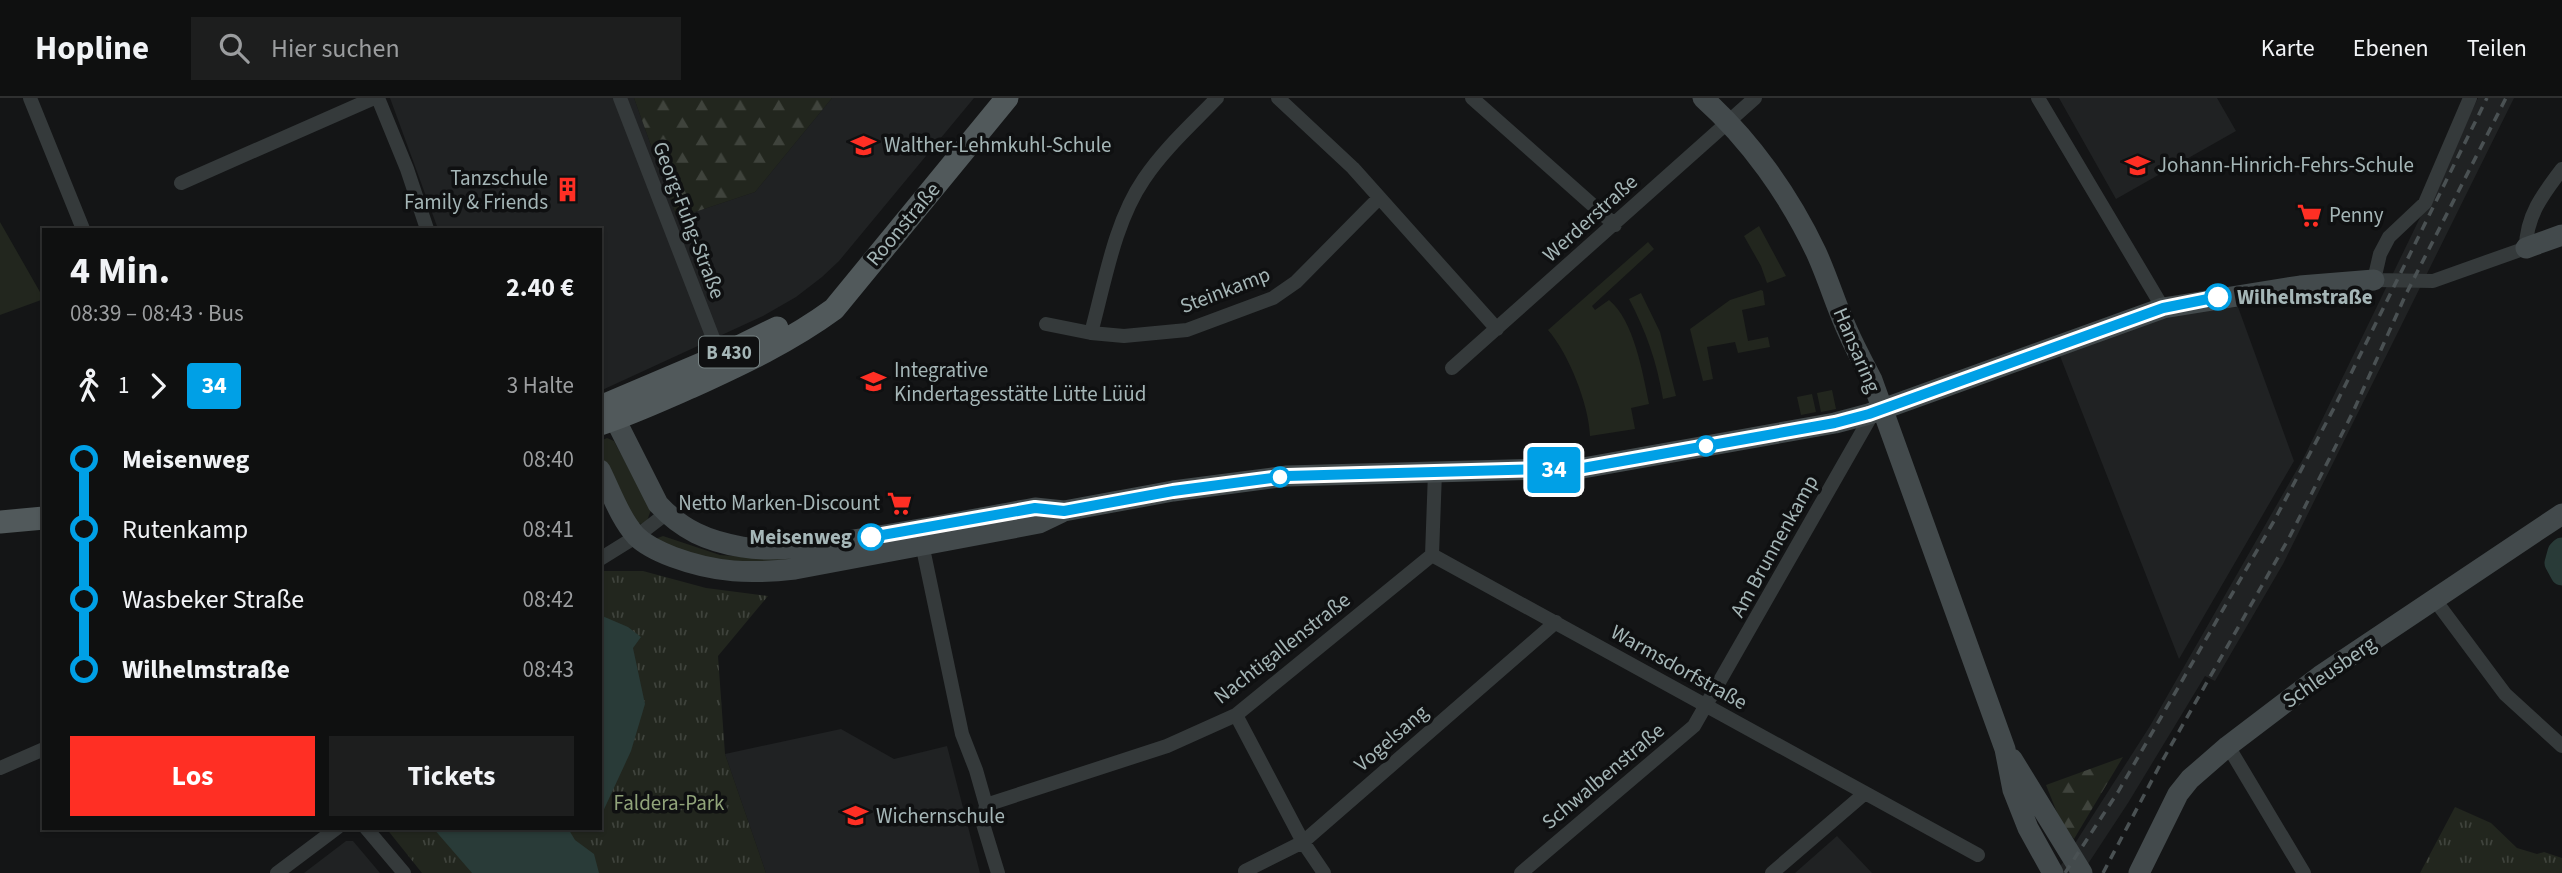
<!DOCTYPE html>
<html lang="de">
<head>
<meta charset="utf-8">
<style>
  :root { --surface:#0f1010; --page:#1d1e1e; --text:#f1f3f6; --muted:#9b9d9f; --line:#2f3030; --accent:#ff2f24 }
  body { margin:0; font-family:"Source Sans 3",sans-serif; background:var(--page); color:var(--text); height:100vh; display:flex; flex-direction:column; font-size:26px; white-space:nowrap }
  * { box-sizing:border-box; margin:0 }
  p { font-size:23px; color:var(--muted) }
  .icon { flex:none; width:38px; height:38px; fill:none; stroke:currentColor; stroke-width:2; stroke-linecap:round; stroke-linejoin:round }
  .map { position:relative; flex:1; overflow:hidden }
  .details { position:absolute; left:42px; top:130px; width:560px; height:602px; display:flex; flex-direction:column; background:var(--surface); border-radius:0px; box-shadow:0 2px 5px #0004,0 0 0 2px var(--line) }
  .details>* { flex:none }
  .badge { padding:0 14px; border-radius:5px; font-size:24px; line-height:46px }
  .map>.badge { position:absolute; translate:-50% -50%; box-shadow:0 0 0 4px #fff }
  .legs { display:flex; align-items:center; gap:10px; height:77px; padding:0 28px; font-size:23px }
  .legs p { margin-inline-start:auto }
  .summary { display:flex; align-items:center; justify-content:space-between; height:119px; padding:0 28px }
  h1 { font-size:38px; font-weight:700; line-height:52px }
  .action { display:flex; gap:14px; margin-top:auto; padding:14px 28px }
  .action a { flex:1; height:80px; border-radius:0px; background:var(--accent); color:#fff; font-size:28px; font-weight:700; line-height:80px; text-align:center }
  .action a+a { background:var(--page); color:var(--text) }
  ul { padding:0 28px; list-style:none }
  li { display:flex; align-items:center; gap:24px; height:70px; font-size:26px }
  li i { display:grid; place-items:center; width:10px; height:100%; margin:0 9px; background:currentColor }
  li i::after { content:''; width:18px; height:18px; margin:-9px; border:5px solid; border-radius:50%; background:var(--surface) }
  li p { margin-inline-start:auto }
  li:first-child i { background:linear-gradient(#0000 50%,currentColor 0) }
  li:last-child i { background:linear-gradient(currentColor 50%,#0000 0) }
  header { display:flex; align-items:center; gap:42px; box-sizing:border-box; height:98px; padding:0 35px; background:var(--surface); border-bottom:2px solid var(--line) }
  header strong { font-size:33px }
  nav { display:flex; gap:38px; margin-inline-start:auto; font-size:24px }
  .search { width:490px; height:63px; background:var(--page); display:flex; align-items:center; gap:18px; box-sizing:border-box; padding:0 24px; border-radius:0px; color:var(--muted); font-size:26px }
  .map>svg:first-child { display:block }
  .built { fill:#202223 }
  .green { fill:#22261e }
  .forest { fill:url(#forest-firs) }
  .park { fill:url(#park-tufts) }
  .water { fill:#293b38 }
  .lines { fill:none; stroke-linecap:round; stroke-linejoin:round }
  .river { stroke:#293b38; stroke-width:23 }
  .street { stroke:#353a3b; stroke-width:14 }
  .secondary { stroke:#434a4c; stroke-width:21 }
  .primary { stroke:#51595b; stroke-width:23 }
  .rail { stroke:#4a5153; stroke-width:3.5; stroke-dasharray:9 7; stroke-linecap:butt }
  .line-1-casing { stroke:#fff; stroke-width:16 }
  .line-1 { stroke:#00a0e6; stroke-width:10 }
  .stop-1-dot { fill:#fff; stroke:#00a0e6; stroke-width:3.5 }
  .labels { text-anchor:middle; stroke-width:7; stroke-linejoin:round; paint-order:stroke }
  .shield { fill:#0f1011; stroke:#788485; stroke-width:2 }
  .shield-label { font-size:19px; font-weight:bold; fill:#a5b6b7 }
  .poi-label { font-size:21px; fill:#a5b6b7; stroke:#0f1011; text-anchor:start }
  .street-label { font-size:21px; fill:#a5b6b7; stroke:#0f1011 }
  .stop-label { font-size:21px; font-weight:bold; fill:#a5b6b7; stroke:#0f1011; text-anchor:start }
  .park-label { font-size:21px; fill:#91a47a; stroke:#0f1011 }
</style>
</head>
<body>
<header>
<strong>Hopline</strong>
<div class="search"><svg class="icon" aria-label="search" viewBox="0 0 24 24"><circle cx="10" cy="10" r="6"/><path d="M15 15l6 6"/></svg>Hier suchen</div>
<nav><a>Karte</a><a>Ebenen</a><a>Teilen</a></nav>
</header>
<div class="map">
<svg width="2562" height="775" viewBox="0 0 2562 775">
  <defs>
    <pattern id="forest-firs" width="22" height="20" patternUnits="userSpaceOnUse" patternTransform="scale(1.75)"><rect width="22" height="20" fill="#22261e"/><path d="M5 1l3.5 6h-7zM16 11l3.5 6h-7z" fill="#3f433c"/></pattern>
    <pattern id="park-tufts" width="24" height="20" patternUnits="userSpaceOnUse" patternTransform="scale(1.75)"><rect width="24" height="20" fill="#22261e"/><path d="M3 7l-1-3M5 7V3M7 7l1-3M15 17l-1-3M17 17v-4M19 17l1-3" fill="none" stroke="#3f433c"/></pattern>
  </defs>
  <rect width="100%" height="100%" fill="#141516"/>
  <!-- built -->
  <path class="built" d="M390,0h244l43,120 78,-26 77,-94h142l-135,163 -17,16 -26,20 -33,19 -163,75v-162h-162z
    M2059,0h158l19,33 -120,68z
    M2478,0h36l-231,466 -68,117 -10,-5 -77,127 -46,70h-26l94,-147 153,-267z
    M2238,209l56,154 -115,198 -119,-303 106,-42z
    M841,631l53,30 53,-13 33,127h-214l-41,-119z
    M1837,738l35,37h-77z
    M346,743h7l27,32h-76z"/>
  <!-- green -->
  <path class="green" d="M0,124l44,77 -44,16z
    M1759,128l27,50 -19,7 -6,-17 -17,-30z
    M1648,144l6,7 -62,57 3,4 14,-10c25,20 34,74 40,104l-18,4 4,21 -45,7c-1,-31 -21,-82 -42,-106z
    M1761,192l2,1 2,14 -23,5 6,31 20,-4 2,10 -32,6 -3,-11 -28,5 6,32 -10,2 -13,-52 40,-29z
    M1641,195l19,39 16,64 -13,3c-6,-37 -17,-68 -34,-100z
    M1832,292l4,19 -15,3 -4,-19z
    M1812,296l4,18 -15,3 -4,-18z
    M607,340l7,3 37,69 -4,11 -6,3c-18,-6 -41,-65 -41,-83z
    M663,438l57,19 57,4 99,-14 -137,24 -87,-29z"/>
  <!-- forest -->
  <path class="forest" d="M634,0h198l-77,94 -78,26z
    M2123,659l-49,82 -14,-19 -14,-35z"/>
  <!-- park -->
  <path class="park" d="M604,473h39l63,17 62,8 -50,60 7,98 41,119h-344l-36,-45h214v-255z
    M2455,709l36,16 26,25 20,6 7,-2 18,6v15h-142z"/>
  <!-- water -->
  <path class="water" d="M600,517l28,12 13,10 -8,11 12,56 -14,47 -31,67z
    M433,730h138l-2,2 6,10 19,14 5,19h-127z"/>
  <g class="lines">
    <!-- river -->
    <path class="river" d="M2562,451l-3,3 -3,11 6,11"/>
    <!-- street -->
    <path class="street" d="M30,0l53,131
      M378,0l29,71 20,60
      M620,0l100,258
      M1217,0c-25,26 -53,51 -73,81 -30,44 -39,103 -53,154l33,3 63,-6 86,-32 23,-16 83,-84
      M1278,0l75,70 144,161
      M1472,0l143,127
      M2038,0l125,210
      M2470,0l-45,105 -36,34 -9,17 -6,26 59,1 93,-33c0,-32 17,-54 36,-79
      M181,85l193,-85
      M1046,226l45,9
      M1452,270l303,-270
      M1435,374l-3,83 546,300
      M921,441l41,195 14,36 10,35 -3,19 15,49
      M600,461l37,-23 30,-23
      M2435,502l70,94 57,52
      M1236,617l67,127 21,31
      M2228,648l76,127
      M0,670l44,-19
      M986,707l181,-59 69,-31 196,-160
      M366,730l38,45
      M1245,773l58,-29 253,-220
      M277,775l60,-45
      M1521,775l173,-147 176,-308 7,-4
      M1772,775l92,-79"/>
    <!-- secondary -->
    <path class="secondary" d="M1703,0c47,42 86,97 113,154 12,26 20,54 32,80 7,16 16,32 24,48l133,369 8,41 15,38 25,45
      M2526,150l36,-13
      M602,312l13,9 43,85c24,26 49,37 84,43 36,6 76,-2 112,-7 61,-9 121,-21 181,-32l29,3
      M600,372c11,22 20,48 36,66 10,10 24,16 37,21 43,16 77,17 122,12l244,-46 25,-12 109,-20 114,-15 296,-8 252,-45 34,-9 294,-106 137,-22 74,-6
      M2012,661l70,114
      M2139,775l39,-79 12,-15 38,-33 92,-70 242,-162"/>
    <!-- primary -->
    <path class="primary" d="M600,309l120,-51 57,-28
      M600,326c31,-10 61,-24 91,-37 50,-23 98,-45 143,-78l173,-211
      M0,424l44,-4"/>
    <!-- rail -->
    <path class="rail" d="M2065,775l53,-81 156,-271 60,-113 153,-310
      M2103,775l58,-110 128,-225 64,-126 53,-118 100,-196"/>
  </g>
  <g class="lines">
    <defs>
      <path id="line-1" d="M871,439l164,-29 29,3 109,-20 114,-15 296,-8 252,-45 34,-9 294,-106 55,-11"/>
    </defs>
    <!-- line-1 casing -->
    <use href="#line-1" class="line-1-casing"/>
    <!-- line-1 -->
    <use href="#line-1" class="line-1"/>
  </g>
  <!-- icons -->
  <defs>
    <symbol id="school-bare" viewBox="-9 -9 18 18"><path d="M0-5L7-2L0 1L-7-2ZM-4 1L0 2.5L4 1V4Q0 6-4 4Z" fill="#ff2f24" stroke="#0f1011" stroke-width="2.5" paint-order="stroke"/></symbol>
    <symbol id="building-bare" viewBox="-9 -9 18 18"><path d="M-4-6H4V6H1V3H-1V6H-4ZM-2.5-4.3h1.7v1.8h-1.7ZM.8-4.3h1.7v1.8H.8ZM-2.5-1h1.7V.8h-1.7ZM.8-1h1.7V.8H.8Z" fill="#ff2f24" stroke="#0f1011" stroke-width="2.5" paint-order="stroke"/></symbol>
    <symbol id="supermarket-bare" viewBox="-9 -9 18 18"><path d="M-6-5.5h2.5l.6 2H6L4.5 2H-2.5L-4.4-4H-6ZM-1.5 3.2a1.3 1.3 0 1 0 .1 0ZM3 3.2a1.3 1.3 0 1 0 .1 0Z" fill="#ff2f24" stroke="#0f1011" stroke-width="2.5" paint-order="stroke"/></symbol>
  </defs>
  <g fill-rule="evenodd">
    <use href="#school-bare" x="846" y="30" width="35" height="35"/>
    <use href="#school-bare" x="2120" y="50" width="35" height="35"/>
    <use href="#building-bare" x="550" y="74" width="35" height="35"/>
    <use href="#supermarket-bare" x="2292" y="100" width="35" height="35"/>
    <use href="#school-bare" x="856" y="266" width="35" height="35"/>
    <use href="#supermarket-bare" x="882" y="388" width="35" height="35"/>
    <use href="#school-bare" x="838" y="700" width="35" height="35"/>
  </g>
  <!-- markers -->
  <g class="stop-1-dot">
    <circle cx="2218" cy="199" r="12"/>
    <circle cx="1706" cy="348" r="9"/>
    <circle cx="1280" cy="379" r="9"/>
    <circle cx="871" cy="439" r="12"/>
  </g>
  <g class="labels">
    <!-- shield labels -->
    <rect class="shield" x="699" y="238.5" width="60" height="31" rx="5"/>
    <g class="shield-label">
      <text x="729" y="261">B 430</text>
    </g>
    <!-- poi labels -->
    <g class="poi-label">
      <text x="884" y="54">Walther-Lehmkuhl-Schule</text>
      <text x="2157" y="74">Johann-Hinrich-Fehrs-Schule</text>
      <text x="548" y="87" text-anchor="end">Tanzschule<tspan x="548" dy="24">Family &amp; Friends</tspan></text>
      <text x="2329" y="124">Penny</text>
      <text x="894" y="279">Integrative<tspan x="894" dy="24">Kindertagesstätte Lütte Lüüd</tspan></text>
      <text x="880" y="412" text-anchor="end">Netto Marken-Discount</text>
      <text x="876" y="725">Wichernschule</text>
    </g>
    <!-- street labels -->
    <g class="street-label">
      <text transform="translate(1590 120) rotate(-42)" y="7">Werderstraße</text>
      <text transform="translate(689 122) rotate(69)" y="7">Georg-Fuhg-Straße</text>
      <text transform="translate(903 126) rotate(-50)" y="7">Roonstraße</text>
      <text transform="translate(1225 192) rotate(-21)" y="7">Steinkamp</text>
      <text transform="translate(1857 252) rotate(67)" y="7">Hansaring</text>
      <text transform="translate(1774 448) rotate(-61)" y="7">Am Brunnenkamp</text>
      <text transform="translate(1282 550) rotate(-38)" y="7">Nachtigallenstraße</text>
      <text transform="translate(1679 569) rotate(29)" y="7">Warmsdorfstraße</text>
      <text transform="translate(2329 574) rotate(-35)" y="7">Schleusberg</text>
      <text transform="translate(1391 640) rotate(-41)" y="7">Vogelsang</text>
      <text transform="translate(1603 678) rotate(-40)" y="7">Schwalbenstraße</text>
    </g>
    <!-- stop labels -->
    <g class="stop-label">
      <text x="2237" y="206">Wilhelmstraße</text>
      <text x="852" y="446" text-anchor="end">Meisenweg</text>
    </g>
    <!-- park labels -->
    <g class="park-label">
      <text x="669" y="712">Faldera-Park</text>
    </g>
  </g>
</svg>
<b class="badge" style="left:1554px;top:372px;background:#00a0e6;color:#fff">34</b>
<section class="details">
<div class="summary"><div><h1>4 Min.</h1><p>08:39 – 08:43 · Bus</p></div><b>2.40 €</b></div>
<div class="legs"><svg class="icon" aria-label="walk" viewBox="0 0 24 24"><circle cx="13" cy="4" r="2"/><path d="M13 8l-2 6 4 7M11 14l-3 7M7 12l3-4h3l4 4"/></svg>1<svg class="icon" aria-label="forward" viewBox="0 0 24 24"><path d="M9 5l7 7-7 7"/></svg><b class="badge" style="background:#00a0e6;color:#fff">34</b><p>3 Halte</p></div>
<ul>
<li><i style="color:#00a0e6"></i><b>Meisenweg</b><p>08:40</p></li>
<li><i style="color:#00a0e6"></i><span>Rutenkamp</span><p>08:41</p></li>
<li><i style="color:#00a0e6"></i><span>Wasbeker Straße</span><p>08:42</p></li>
<li><i style="color:#00a0e6"></i><b>Wilhelmstraße</b><p>08:43</p></li>
</ul>
<div class="action"><a>Los</a><a>Tickets</a></div>
</section>
</div>
</body>
</html>
